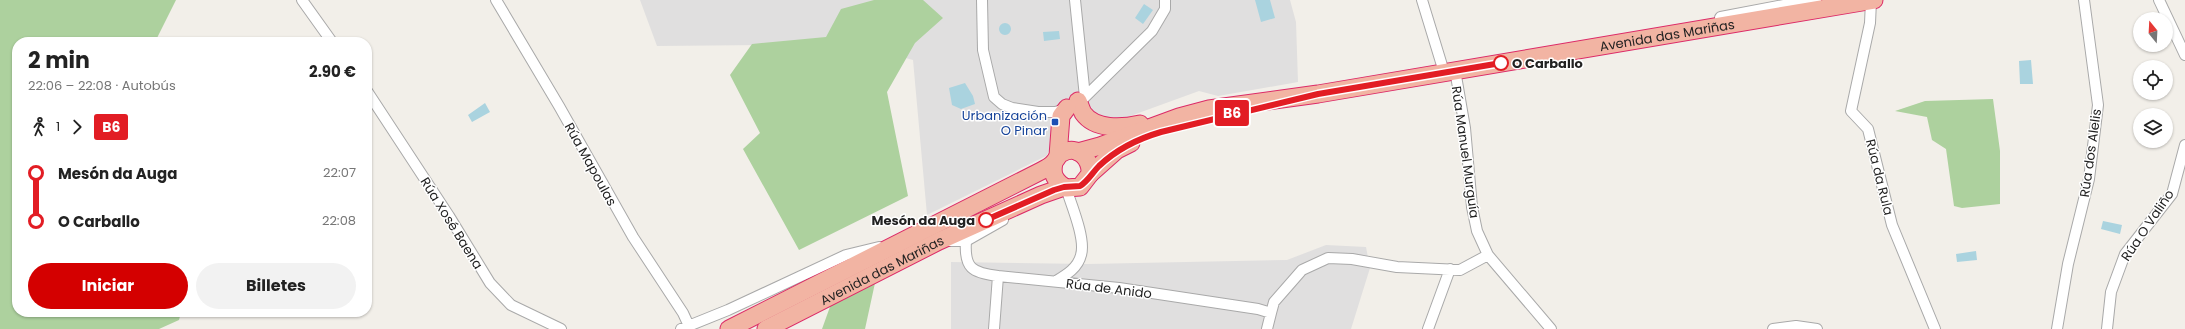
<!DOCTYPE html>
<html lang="es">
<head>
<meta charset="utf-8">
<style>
  :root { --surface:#fff; --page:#f2f2f2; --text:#222; --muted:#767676; --accent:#d40000 }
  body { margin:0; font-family:Poppins,sans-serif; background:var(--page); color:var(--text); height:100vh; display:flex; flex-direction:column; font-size:15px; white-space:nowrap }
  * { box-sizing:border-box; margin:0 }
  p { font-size:13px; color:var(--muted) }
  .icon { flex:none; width:22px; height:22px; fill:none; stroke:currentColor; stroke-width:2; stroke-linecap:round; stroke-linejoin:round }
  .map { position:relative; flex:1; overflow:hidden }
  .side { position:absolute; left:12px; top:37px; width:360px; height:280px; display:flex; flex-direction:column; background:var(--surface); border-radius:16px; box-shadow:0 1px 3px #0004 }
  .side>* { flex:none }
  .badge { padding:0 8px; border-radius:3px; font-size:14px; line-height:26px }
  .needle { width:26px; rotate:342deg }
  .controls { position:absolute; left:2133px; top:12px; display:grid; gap:8px }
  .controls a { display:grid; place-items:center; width:40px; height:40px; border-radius:50%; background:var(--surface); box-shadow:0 1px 3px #0004; font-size:20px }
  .map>.badge { position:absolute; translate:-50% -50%; box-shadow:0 0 0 2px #fff }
  .legs { display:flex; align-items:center; gap:6px; height:44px; padding:0 16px; font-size:13px }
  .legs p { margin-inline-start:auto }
  .overview { display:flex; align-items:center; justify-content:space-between; height:68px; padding:0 16px }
  h1 { font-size:22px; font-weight:700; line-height:30px }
  .cta { display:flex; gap:8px; margin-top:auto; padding:8px 16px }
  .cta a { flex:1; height:46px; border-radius:24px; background:var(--accent); color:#fff; font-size:16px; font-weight:700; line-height:46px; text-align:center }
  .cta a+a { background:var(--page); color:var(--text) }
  ul { padding:0 16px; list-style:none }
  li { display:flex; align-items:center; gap:14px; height:48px; font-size:15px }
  li i { display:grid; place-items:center; width:6px; height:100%; margin:0 5px; background:currentColor }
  li i::after { content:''; width:10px; height:10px; margin:-5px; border:3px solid; border-radius:50%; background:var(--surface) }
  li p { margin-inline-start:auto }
  li:first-child i { background:linear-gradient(#0000 50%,currentColor 0) }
  li:last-child i { background:linear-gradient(currentColor 50%,#0000 0) }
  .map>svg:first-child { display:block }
  .residential { fill:#e0dfdf }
  .forest { fill:#add19e }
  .water { fill:#aad3df }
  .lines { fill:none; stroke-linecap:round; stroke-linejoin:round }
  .minor-casing { stroke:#a9a9a9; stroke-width:12 }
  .tertiary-casing { stroke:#a9a9a9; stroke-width:14 }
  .trunk-casing { stroke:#dc2a67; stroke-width:19 }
  .minor { stroke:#fff; stroke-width:10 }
  .tertiary { stroke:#fff; stroke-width:12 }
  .trunk { stroke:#f2b4a3; stroke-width:17 }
  .line-1-casing { stroke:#fff; stroke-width:9 }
  .line-1 { stroke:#e21d24; stroke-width:6 }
  .stop-1-dot { fill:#fff; stroke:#e21d24; stroke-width:2 }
  .transit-dot { fill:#1a4fb4; stroke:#fff; stroke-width:1.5 }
  .labels { text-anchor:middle; stroke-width:3; stroke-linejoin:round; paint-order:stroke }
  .street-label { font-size:13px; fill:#222; stroke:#fff }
  .stop-label { font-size:13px; font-weight:bold; fill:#222; stroke:#fff; text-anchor:start }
  .transit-label { font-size:13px; fill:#164399; stroke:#fff; text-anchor:end }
</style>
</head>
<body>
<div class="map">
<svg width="2185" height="329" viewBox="0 0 2185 329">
  <rect width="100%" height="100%" fill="#f2efe9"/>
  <!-- residential -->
  <path class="residential" d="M640,0h650l6,22 2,60 -80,14 -19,-5 -77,28 -50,-3 -26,40 -119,59 -14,-155 -59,-16 -197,2z
    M1326,245l40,2 4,21 -19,61h-400v-67l137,2 199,-4z"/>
  <!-- forest -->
  <path class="forest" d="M0,0h176l-21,42h-138v270h164l-2,8 -20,9h-159z
    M874,0h49l20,18 -28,25 -28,49 21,104 -109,54 -56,-101 17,-16 -30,-58 22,-31 74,-7 15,-28z
    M1993,99l7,52v53l-38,4 -8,-2 -8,-57 -14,-9 -5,-23 -32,-6 30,-10z
    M875,283l-10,46h-43l9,-25z"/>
  <!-- water -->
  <path class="water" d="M1255,0h15l5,18 -14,4z
    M1144,4l9,6 -10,14 -8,-6z
    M999 29a6 6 0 1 1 12 0a6 6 0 1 1-12 0Z
    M1059,31l1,8 -16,2 -1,-9z
    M2031,60l2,24h-13l-1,-23z
    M965,83l8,13 2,8 -14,5 -9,-4 -3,-17z
    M485,103l5,9 -18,10 -4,-7z
    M2103,221l19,4 -2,9 -19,-5z
    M1976,251l1,9 -20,2 -1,-8z"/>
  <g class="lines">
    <defs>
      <path id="minor" d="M302,0l30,42
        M496,0l63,106 74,131 50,76 6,13
        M982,0l1,50 11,47 8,7 10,4 26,4h18l11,-4 18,-11 67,-66 13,-22v-9
        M1075,0l10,97
        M1422,0l22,72
        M2159,0l26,55
        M1871,1l-1,22 -19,88 17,18 24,96 43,104
        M1455,70l10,58 7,79 5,24 11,24 63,74
        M367,91l82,125 41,67 21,22 50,24
        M947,241h19l37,-21
        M966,241c-2,27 6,32 32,35
        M1056,281c10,-6 22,-13 25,-26 5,-16 -10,-51 -15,-67
        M1271,313l3,-11 28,-32 26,-12 24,1 45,8 63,3 28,-15
        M681,329l47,-19 118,-55 33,-8
        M994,329l4,-53 121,12 139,21 13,4 -4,16
        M1428,329l22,-60
        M1773,329l23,-3 21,3
        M2057,329l11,-65 21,-85 9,-74 -14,-105
        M2107,329l4,-37 14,-38 47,-60 13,-49"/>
      <path id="tertiary" d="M1721,18l94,-18"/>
      <g id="trunk">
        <path d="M1078,101c2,4 3,8 5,12 12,17 39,15 57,11"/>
        <path id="s1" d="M1078,152l22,-6 79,-29 30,-8 109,-15 556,-94"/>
        <path d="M1058,156l3,-40 6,-8"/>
        <path d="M1090,174l27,-24 14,-7"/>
        <path d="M729,329l312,-158c4,-2 10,-5 13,-9 3,-3 4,-7 8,-9 16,-9 29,6 28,21l-10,13 -14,1c-10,-6 -15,-13 -12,-25"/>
        <path id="s2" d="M766,329l173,-88 102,-46 23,-8"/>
      </g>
    </defs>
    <!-- minor casing -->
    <use href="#minor" class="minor-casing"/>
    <!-- tertiary casing -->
    <use href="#tertiary" class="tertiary-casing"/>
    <!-- trunk casing -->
    <use href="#trunk" class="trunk-casing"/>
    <!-- minor -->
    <use href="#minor" class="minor"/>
    <!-- tertiary -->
    <use href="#tertiary" class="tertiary"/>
    <!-- trunk -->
    <use href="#trunk" class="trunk"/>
  </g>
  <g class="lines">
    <defs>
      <path id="line-1" d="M986,220l68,-30 10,-3 16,-1c8,-5 12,-13 19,-20 18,-17 38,-27 62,-34l157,-38 183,-31"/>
    </defs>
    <!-- line-1 casing -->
    <use href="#line-1" class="line-1-casing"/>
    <!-- line-1 -->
    <use href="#line-1" class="line-1"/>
  </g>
  <!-- markers -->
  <g class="stop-1-dot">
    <circle cx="1501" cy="63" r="7"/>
    <circle cx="986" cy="220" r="7"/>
  </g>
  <rect class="transit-dot" x="1051" y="118" width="8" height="8" rx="2"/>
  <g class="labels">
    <!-- street labels -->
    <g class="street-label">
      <text dy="5" stroke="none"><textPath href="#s1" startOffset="602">Avenida das Mariñas</textPath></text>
      <text transform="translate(1466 152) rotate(82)" y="5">Rúa Manuel Murguía</text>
      <text transform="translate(2090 153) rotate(-82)" y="5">Rúa dos Alelis</text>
      <text transform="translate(591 164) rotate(61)" y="5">Rúa Mapoulas</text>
      <text transform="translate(1880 177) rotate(76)" y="5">Rúa da Rula</text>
      <text transform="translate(452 223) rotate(58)" y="5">Rúa Xosé Baena</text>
      <text transform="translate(2147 225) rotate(-56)" y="5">Rúa O Valiño</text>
      <text dy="5" stroke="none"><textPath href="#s2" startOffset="130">Avenida das Mariñas</textPath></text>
      <text transform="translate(1109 288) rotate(7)" y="5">Rúa de Anido</text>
    </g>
    <!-- stop labels -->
    <g class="stop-label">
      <text x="1512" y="68">O Carballo</text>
      <text x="975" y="225" text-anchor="end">Mesón da Auga</text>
    </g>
    <!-- transit labels -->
    <g class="transit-label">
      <text x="1047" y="120">Urbanización<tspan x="1047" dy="15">O Pinar</tspan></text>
    </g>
  </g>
</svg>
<div class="controls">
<a><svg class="needle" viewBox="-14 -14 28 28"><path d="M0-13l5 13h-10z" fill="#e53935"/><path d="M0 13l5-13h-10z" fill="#767676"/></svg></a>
<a><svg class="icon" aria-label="locate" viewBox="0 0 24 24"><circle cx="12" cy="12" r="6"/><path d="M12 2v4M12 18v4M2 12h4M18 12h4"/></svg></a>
<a><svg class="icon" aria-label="layers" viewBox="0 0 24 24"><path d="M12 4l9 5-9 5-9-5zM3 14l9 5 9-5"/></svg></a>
</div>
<b class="badge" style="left:1232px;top:113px;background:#e21d24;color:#fff">B6</b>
<section class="side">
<div class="overview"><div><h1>2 min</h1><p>22:06 – 22:08 · Autobús</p></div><b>2.90 €</b></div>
<div class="legs"><svg class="icon" aria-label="walk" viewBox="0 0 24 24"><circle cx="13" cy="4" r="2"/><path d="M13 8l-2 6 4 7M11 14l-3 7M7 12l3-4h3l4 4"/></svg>1<svg class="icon" aria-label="forward" viewBox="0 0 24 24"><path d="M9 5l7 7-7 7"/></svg><b class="badge" style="background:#e21d24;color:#fff">B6</b></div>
<ul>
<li><i style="color:#e21d24"></i><b>Mesón da Auga</b><p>22:07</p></li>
<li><i style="color:#e21d24"></i><b>O Carballo</b><p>22:08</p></li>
</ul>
<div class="cta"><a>Iniciar</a><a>Billetes</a></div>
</section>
</div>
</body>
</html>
